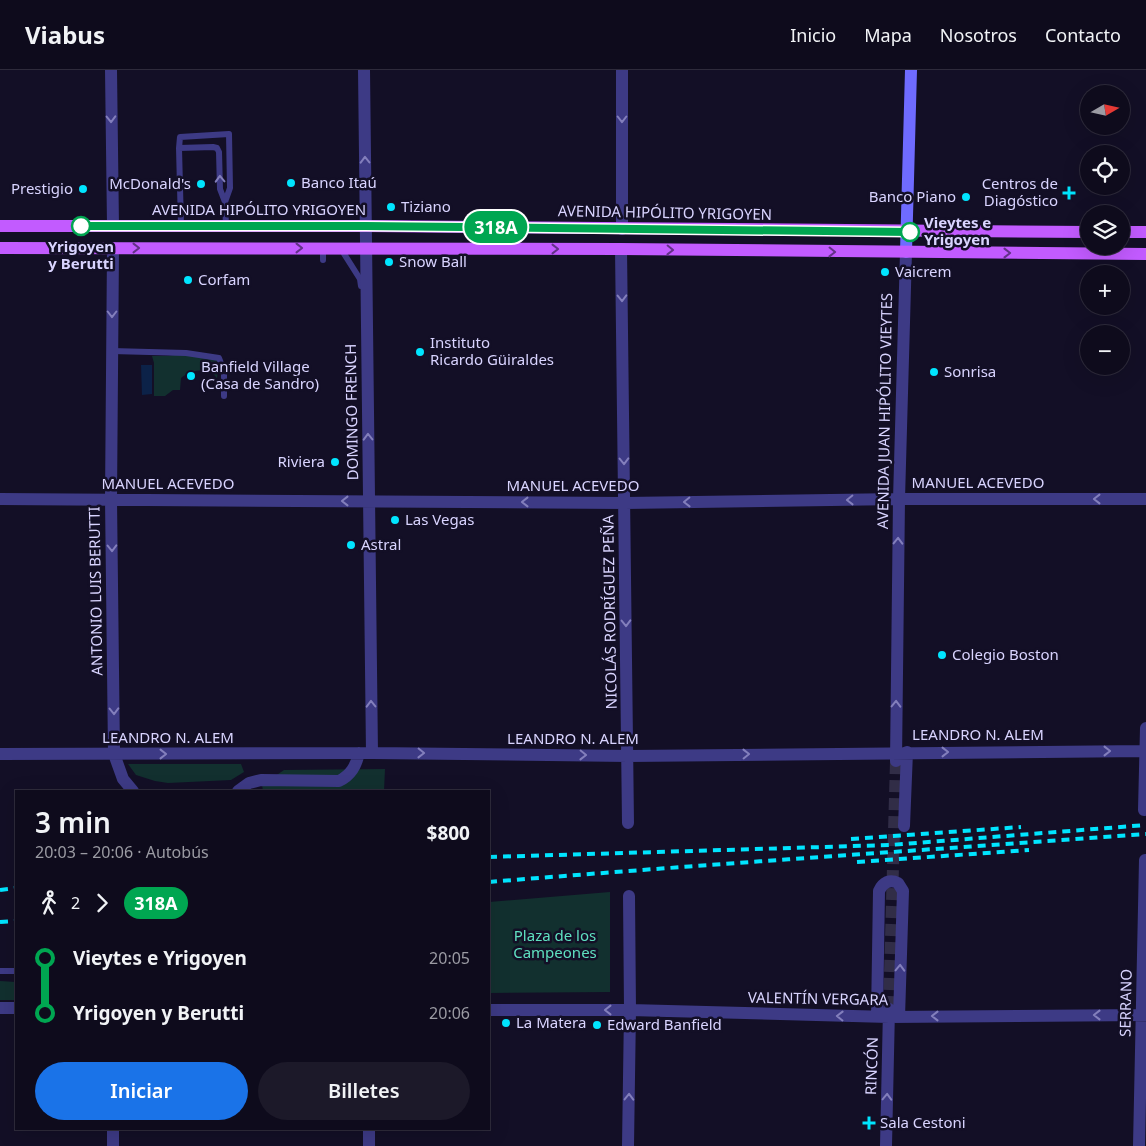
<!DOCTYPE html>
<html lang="es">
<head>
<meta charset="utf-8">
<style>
  :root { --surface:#0e0b1c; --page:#1c1929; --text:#f1f3f6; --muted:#9b9ba3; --line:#2e2b3b; --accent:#1a73e8 }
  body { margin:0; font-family:"Noto Sans",sans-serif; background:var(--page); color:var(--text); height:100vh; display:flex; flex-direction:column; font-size:19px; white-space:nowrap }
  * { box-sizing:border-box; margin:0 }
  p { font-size:16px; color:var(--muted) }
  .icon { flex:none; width:28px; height:28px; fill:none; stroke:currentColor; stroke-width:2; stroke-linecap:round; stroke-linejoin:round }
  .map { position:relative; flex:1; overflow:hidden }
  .sheet { position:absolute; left:15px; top:720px; width:475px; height:340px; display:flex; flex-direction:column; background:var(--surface); border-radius:0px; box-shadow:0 5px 20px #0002,0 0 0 1px var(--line) }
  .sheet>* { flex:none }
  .badge { padding:0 10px; border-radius:16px; font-size:18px; line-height:32px }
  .needle { width:32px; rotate:81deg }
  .controls { position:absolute; left:1080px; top:15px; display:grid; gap:10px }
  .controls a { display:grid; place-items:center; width:50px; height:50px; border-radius:50%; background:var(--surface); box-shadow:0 5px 20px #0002,0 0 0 1px var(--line); font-size:25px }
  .map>.badge { position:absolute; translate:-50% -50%; box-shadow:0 0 0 2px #fff }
  .legs { display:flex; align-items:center; gap:8px; height:55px; padding:0 20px; font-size:16px }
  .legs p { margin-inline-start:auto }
  .overview { display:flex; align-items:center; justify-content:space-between; height:85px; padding:0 20px }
  h1 { font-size:28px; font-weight:600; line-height:38px }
  .action { display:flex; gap:10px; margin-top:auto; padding:10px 20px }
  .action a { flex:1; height:58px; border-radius:30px; background:var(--accent); color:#fff; font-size:20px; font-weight:600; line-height:58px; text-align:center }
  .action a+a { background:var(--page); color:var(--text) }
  ul { padding:0 20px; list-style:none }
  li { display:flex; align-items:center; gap:18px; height:55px; font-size:19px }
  li i { display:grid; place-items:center; width:8px; height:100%; margin:0 6px; background:currentColor }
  li i::after { content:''; width:12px; height:12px; margin:-6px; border:4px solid; border-radius:50%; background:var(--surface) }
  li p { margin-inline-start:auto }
  li:first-child i { background:linear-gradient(#0000 50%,currentColor 0) }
  li:last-child i { background:linear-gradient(currentColor 50%,#0000 0) }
  header { display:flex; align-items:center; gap:30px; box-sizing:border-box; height:70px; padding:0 25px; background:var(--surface); border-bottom:1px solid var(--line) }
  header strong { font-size:24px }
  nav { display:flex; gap:28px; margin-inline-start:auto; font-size:18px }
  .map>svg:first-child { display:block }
  .green { fill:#12302f }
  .water { fill:#0c2248 }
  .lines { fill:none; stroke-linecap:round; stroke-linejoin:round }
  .street-tunnel { stroke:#312d47; stroke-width:12; stroke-dasharray:12 6; stroke-linecap:butt }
  .lane { stroke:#3d3a85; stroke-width:6 }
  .street { stroke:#3d3a85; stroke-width:12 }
  .secondary { stroke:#6f6bff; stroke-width:12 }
  .primary { stroke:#c25bff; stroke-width:12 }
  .rail { stroke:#00e5ff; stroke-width:4; stroke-dasharray:8 6; stroke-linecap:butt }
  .oneway { stroke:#837fbc }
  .oneway2 { stroke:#623188 }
  .line-1-casing { stroke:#fff; stroke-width:11 }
  .line-1 { stroke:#00a651; stroke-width:8 }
  .poi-dot { fill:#00e5ff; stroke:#130f26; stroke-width:2 }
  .stop-1-dot { fill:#fff; stroke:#00a651; stroke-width:2.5 }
  .labels { text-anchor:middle; stroke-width:5; stroke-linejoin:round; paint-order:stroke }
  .poi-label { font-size:15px; fill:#d9d4ff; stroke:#130f26; text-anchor:start }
  .street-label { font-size:15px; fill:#d9d4ff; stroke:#130f26 }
  .stop-label { font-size:15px; font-weight:bold; fill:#d9d4ff; stroke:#130f26; text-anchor:start }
  .park-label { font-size:15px; fill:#5fe0c0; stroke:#130f26 }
</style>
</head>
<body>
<header>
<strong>Viabus</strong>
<nav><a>Inicio</a><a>Mapa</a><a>Nosotros</a><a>Contacto</a></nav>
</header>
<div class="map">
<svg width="1146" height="1076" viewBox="0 0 1146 1076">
  <rect width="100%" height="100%" fill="#130f26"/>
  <!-- green -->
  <path class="green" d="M186,283l33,5 -2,21c-6,-14 -27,-9 -36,-1l-1,12h-7l-8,6h-11v-33l-2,-7h16z
    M128,694h113l3,8 -13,8 -63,3 -13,-2 -19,-6z
    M385,699l-1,22h-121l-1,-6 22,-15z
    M610,822v100l-121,1v-91z
    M0,911l16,1v18h-16z"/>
  <!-- water -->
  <path class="water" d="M141,295h11v29l-10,1z"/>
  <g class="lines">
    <!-- street-tunnel -->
    <path class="street-tunnel" d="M889,938l7,-247"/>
    <!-- lane -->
    <path class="lane" d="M179,78l1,-11 49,-3 1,54 -5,14
      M181,156l-2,-78 34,-1 4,1 2,4 1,37 5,13 1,24
      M341,179l19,30 1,7
      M323,190v-12
      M112,281l74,2 33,5 5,13v25
      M0,901h16"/>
    <!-- street -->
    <path class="street" d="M111,0l2,156
      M364,0l8,683
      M622,159v-159
      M113,178l-2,251 3,255 9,25 10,12
      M621,179l7,574
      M0,429l625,4 274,-4h247
      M0,684l372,-1 256,3 518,-5
      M896,691l3,-262 7,-247
      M238,721l11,-8 12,-3 78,1c12,-6 17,-15 20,-28
      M1144,740l2,-82
      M904,756l3,-74
      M0,938h16
      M489,940h141l259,7 257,-2
      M877,946l2,-125c4,-9 11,-12 19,-8l5,8 -4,126
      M113,1076v-17
      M369,1076v-17
      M628,1076l2,-136 -1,-114
      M886,1076l3,-137
      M1139,1076l6,-286"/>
    <!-- secondary -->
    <path class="secondary" d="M906,182l5,-182"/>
    <!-- primary -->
    <path class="primary" d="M0,156h366l723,6
      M1121,162h25
      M0,178l621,1 525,5"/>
    <!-- rail -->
    <path class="rail" d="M851,769l170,-12
      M489,787l401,-12 256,-20
      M857,792l172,-12
      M489,812c219,-18 438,-32 657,-48
      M0,820l16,-2
      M0,852l16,-1"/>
  </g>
  <!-- one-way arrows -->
  <defs><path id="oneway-chevron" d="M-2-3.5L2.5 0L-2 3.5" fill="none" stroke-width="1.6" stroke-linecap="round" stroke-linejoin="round" transform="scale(1.25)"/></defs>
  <g class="oneway">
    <use href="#oneway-chevron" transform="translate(111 49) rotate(89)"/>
    <use href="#oneway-chevron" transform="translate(622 49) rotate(90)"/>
    <use href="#oneway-chevron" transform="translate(365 90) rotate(-91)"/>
    <use href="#oneway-chevron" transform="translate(220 109) rotate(-92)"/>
    <use href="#oneway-chevron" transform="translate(622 228) rotate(89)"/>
    <use href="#oneway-chevron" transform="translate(112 244) rotate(90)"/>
    <use href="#oneway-chevron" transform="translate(368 367) rotate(-91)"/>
    <use href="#oneway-chevron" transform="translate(624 391) rotate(89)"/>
    <use href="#oneway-chevron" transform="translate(1097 429) rotate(-180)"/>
    <use href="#oneway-chevron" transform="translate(850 430) rotate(179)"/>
    <use href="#oneway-chevron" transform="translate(345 431) rotate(-180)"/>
    <use href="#oneway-chevron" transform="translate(525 432) rotate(-180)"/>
    <use href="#oneway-chevron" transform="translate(687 432) rotate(179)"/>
    <use href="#oneway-chevron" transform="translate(898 471) rotate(-89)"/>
    <use href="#oneway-chevron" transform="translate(112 478) rotate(89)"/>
    <use href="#oneway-chevron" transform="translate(626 553) rotate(89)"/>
    <use href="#oneway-chevron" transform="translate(371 634) rotate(-91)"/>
    <use href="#oneway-chevron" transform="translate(896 634) rotate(-89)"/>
    <use href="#oneway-chevron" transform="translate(114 641) rotate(89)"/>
    <use href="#oneway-chevron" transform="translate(1107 681)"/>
    <use href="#oneway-chevron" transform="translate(945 682)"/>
    <use href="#oneway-chevron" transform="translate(421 683) rotate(1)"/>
    <use href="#oneway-chevron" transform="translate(163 684)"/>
    <use href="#oneway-chevron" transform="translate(746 684) rotate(-1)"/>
    <use href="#oneway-chevron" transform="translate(583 685) rotate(1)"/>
    <use href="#oneway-chevron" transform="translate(900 898) rotate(-88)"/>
    <use href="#oneway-chevron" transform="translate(608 940) rotate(-180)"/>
    <use href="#oneway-chevron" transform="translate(1097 945) rotate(180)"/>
    <use href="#oneway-chevron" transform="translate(840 946) rotate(-179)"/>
    <use href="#oneway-chevron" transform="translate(935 946) rotate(180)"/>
    <use href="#oneway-chevron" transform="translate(629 1027) rotate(-89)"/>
    <use href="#oneway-chevron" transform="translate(887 1027) rotate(-88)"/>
  </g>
  <g class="oneway2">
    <use href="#oneway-chevron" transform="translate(136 178)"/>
    <use href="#oneway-chevron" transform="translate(299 178)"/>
    <use href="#oneway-chevron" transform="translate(555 179)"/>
    <use href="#oneway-chevron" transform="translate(670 180) rotate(1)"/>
    <use href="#oneway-chevron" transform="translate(832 182) rotate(1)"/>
    <use href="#oneway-chevron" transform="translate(1007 183)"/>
  </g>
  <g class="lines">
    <defs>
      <path id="line-1" d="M81,156h285l544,6"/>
    </defs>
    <!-- line-1 casing -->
    <use href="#line-1" class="line-1-casing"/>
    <!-- line-1 -->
    <use href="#line-1" class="line-1"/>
  </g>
  <!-- markers -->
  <g class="poi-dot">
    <circle cx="291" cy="113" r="5"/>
    <circle cx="201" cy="114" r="5"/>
    <circle cx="83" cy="119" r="5"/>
    <path d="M1066.5 115.5h5v5h5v5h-5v5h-5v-5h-5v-5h5z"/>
    <circle cx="966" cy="127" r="5"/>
    <circle cx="391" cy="137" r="5"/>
    <circle cx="389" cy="192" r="5"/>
    <circle cx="885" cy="202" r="5"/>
    <circle cx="188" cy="210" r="5"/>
    <circle cx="420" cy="282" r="5"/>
    <circle cx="934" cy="302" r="5"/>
    <circle cx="191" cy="306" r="5"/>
    <circle cx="335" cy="392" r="5"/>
    <circle cx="395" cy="450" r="5"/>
    <circle cx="351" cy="475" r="5"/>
    <circle cx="942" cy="585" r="5"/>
    <circle cx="506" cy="953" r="5"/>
    <circle cx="597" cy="955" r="5"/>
    <path d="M866.5 1045.5h5v5h5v5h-5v5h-5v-5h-5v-5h5z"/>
  </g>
  <g class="stop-1-dot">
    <circle cx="81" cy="156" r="9"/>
    <circle cx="910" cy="162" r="9"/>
  </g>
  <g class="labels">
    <!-- poi labels -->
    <g class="poi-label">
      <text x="301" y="118">Banco Itaú</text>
      <text x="191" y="119" text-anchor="end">McDonald's</text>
      <text x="1058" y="119" text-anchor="end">Centros de<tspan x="1058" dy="17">Diagóstico</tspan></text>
      <text x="73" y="124" text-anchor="end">Prestigio</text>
      <text x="956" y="132" text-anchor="end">Banco Piano</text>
      <text x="401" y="142">Tiziano</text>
      <text x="399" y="197">Snow Ball</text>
      <text x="895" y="207">Vaicrem</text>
      <text x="198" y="215">Corfam</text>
      <text x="430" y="278">Instituto<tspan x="430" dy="17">Ricardo Güiraldes</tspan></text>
      <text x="201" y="302">Banfield Village<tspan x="201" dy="17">(Casa de Sandro)</tspan></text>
      <text x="944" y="307">Sonrisa</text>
      <text x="325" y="397" text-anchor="end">Riviera</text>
      <text x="405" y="455">Las Vegas</text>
      <text x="361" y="480">Astral</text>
      <text x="952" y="590">Colegio Boston</text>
      <text x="516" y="958">La Matera</text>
      <text x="607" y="960">Edward Banfield</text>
      <text x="880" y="1058">Sala Cestoni</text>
    </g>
    <!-- street labels -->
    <g class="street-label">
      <text x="259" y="145">AVENIDA HIPÓLITO YRIGOYEN</text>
      <text transform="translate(665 143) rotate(1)" y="5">AVENIDA HIPÓLITO YRIGOYEN</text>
      <text transform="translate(885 341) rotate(-89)" y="5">AVENIDA JUAN HIPÓLITO VIEYTES</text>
      <text transform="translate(352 342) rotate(-91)" y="5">DOMINGO FRENCH</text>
      <text x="978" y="418">MANUEL ACEVEDO</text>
      <text x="168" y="419">MANUEL ACEVEDO</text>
      <text x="573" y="421">MANUEL ACEVEDO</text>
      <text transform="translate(96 521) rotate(-91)" y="5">ANTONIO LUIS BERUTTI</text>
      <text transform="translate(610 542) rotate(-91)" y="5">NICOLÁS RODRÍGUEZ PEÑA</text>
      <text x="978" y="670">LEANDRO N. ALEM</text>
      <text x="168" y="673">LEANDRO N. ALEM</text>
      <text x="573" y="674">LEANDRO N. ALEM</text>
      <text transform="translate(818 929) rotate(1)" y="5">VALENTÍN VERGARA</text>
      <text transform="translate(1126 933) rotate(-89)" y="5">SERRANO</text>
      <text transform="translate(872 996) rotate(-88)" y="5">RINCÓN</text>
    </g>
    <!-- stop labels -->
    <g class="stop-label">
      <text x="924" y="158">Vieytes e<tspan x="924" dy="17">Yrigoyen</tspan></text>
      <text x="81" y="182" text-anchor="middle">Yrigoyen<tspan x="81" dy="17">y Berutti</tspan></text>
    </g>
    <!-- park labels -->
    <g class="park-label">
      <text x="555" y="871">Plaza de los<tspan x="555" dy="17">Campeones</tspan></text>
    </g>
  </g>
</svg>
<div class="controls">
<a><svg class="needle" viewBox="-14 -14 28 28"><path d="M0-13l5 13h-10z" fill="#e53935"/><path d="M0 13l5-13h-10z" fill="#9b9ba3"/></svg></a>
<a><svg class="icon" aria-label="locate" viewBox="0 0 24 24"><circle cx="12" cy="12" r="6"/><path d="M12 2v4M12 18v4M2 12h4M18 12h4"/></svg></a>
<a><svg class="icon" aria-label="layers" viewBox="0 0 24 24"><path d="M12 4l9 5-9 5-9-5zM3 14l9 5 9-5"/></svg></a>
<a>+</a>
<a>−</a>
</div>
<b class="badge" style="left:496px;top:157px;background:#00a651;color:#fff">318A</b>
<section class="sheet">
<div class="overview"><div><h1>3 min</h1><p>20:03 – 20:06 · Autobús</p></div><b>$800</b></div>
<div class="legs"><svg class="icon" aria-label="walk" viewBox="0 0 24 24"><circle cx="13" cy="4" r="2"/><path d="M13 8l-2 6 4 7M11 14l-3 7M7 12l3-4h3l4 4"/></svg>2<svg class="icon" aria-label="forward" viewBox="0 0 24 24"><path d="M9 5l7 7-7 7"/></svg><b class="badge" style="background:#00a651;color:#fff">318A</b></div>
<ul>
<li><i style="color:#00a651"></i><b>Vieytes e Yrigoyen</b><p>20:05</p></li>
<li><i style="color:#00a651"></i><b>Yrigoyen y Berutti</b><p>20:06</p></li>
</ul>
<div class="action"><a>Iniciar</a><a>Billetes</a></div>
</section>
</div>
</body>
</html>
